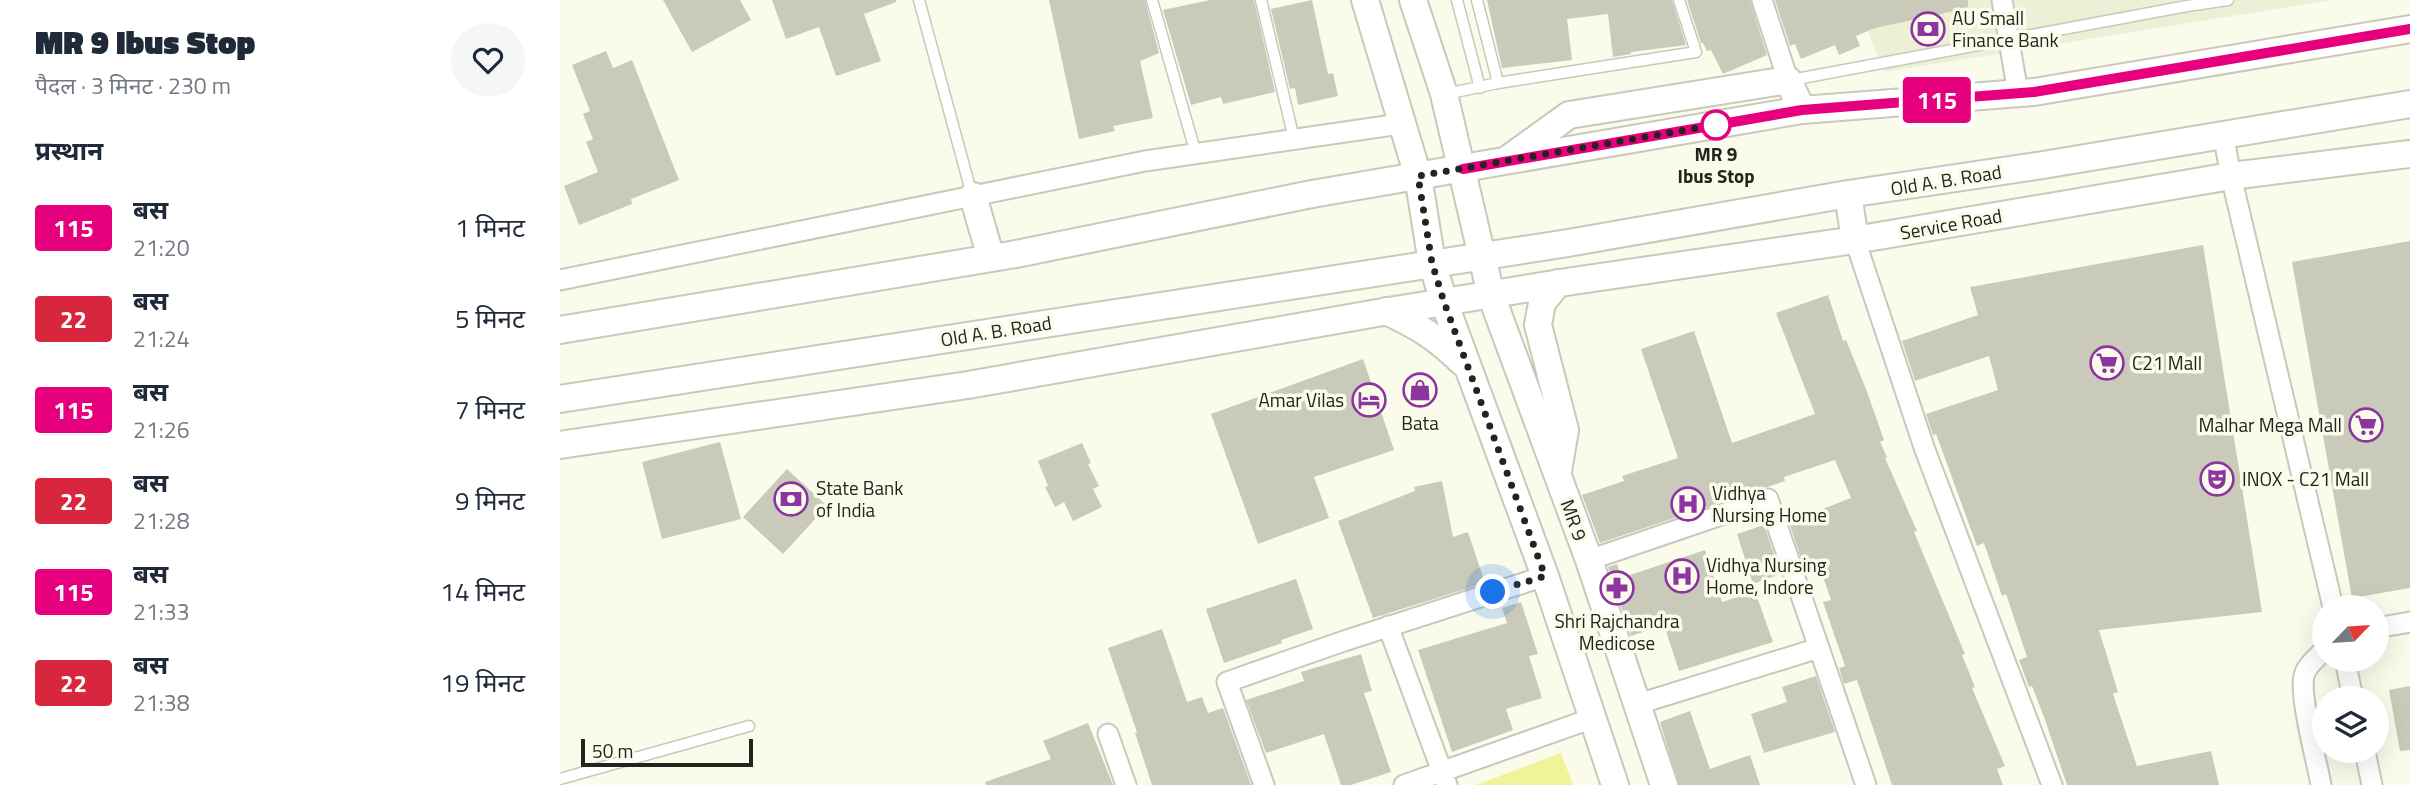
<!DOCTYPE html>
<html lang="hi">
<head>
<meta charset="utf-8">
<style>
  :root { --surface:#fff; --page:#f6f6f7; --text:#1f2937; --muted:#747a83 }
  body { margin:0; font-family:"Titillium Web","Noto Sans Devanagari",sans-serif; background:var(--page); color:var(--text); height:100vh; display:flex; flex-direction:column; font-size:26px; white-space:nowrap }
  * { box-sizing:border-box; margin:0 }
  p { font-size:23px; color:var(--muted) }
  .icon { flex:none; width:38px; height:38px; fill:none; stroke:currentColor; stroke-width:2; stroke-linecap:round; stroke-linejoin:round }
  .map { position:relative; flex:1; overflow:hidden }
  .side { display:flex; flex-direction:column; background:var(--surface); width:560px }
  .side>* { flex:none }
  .badge { padding:0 14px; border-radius:5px; font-size:24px; line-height:46px }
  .needle { width:46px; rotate:65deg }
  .controls { position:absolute; left:1752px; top:595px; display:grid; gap:14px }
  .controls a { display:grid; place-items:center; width:77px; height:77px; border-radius:50%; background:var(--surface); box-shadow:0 7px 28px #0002; font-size:35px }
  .scale { position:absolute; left:21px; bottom:18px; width:172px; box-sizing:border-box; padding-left:7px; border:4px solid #23241e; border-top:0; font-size:19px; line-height:24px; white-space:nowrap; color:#23241e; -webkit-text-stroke:5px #fafbeb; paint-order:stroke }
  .you { position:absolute; width:35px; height:35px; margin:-18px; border:5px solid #fff; border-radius:50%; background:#1a73e8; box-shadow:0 0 0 10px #1a73e833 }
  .map>.badge { position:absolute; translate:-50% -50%; box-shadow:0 0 0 4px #fff }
  h2 { padding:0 35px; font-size:26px; line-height:63px }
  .round { display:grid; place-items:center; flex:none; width:74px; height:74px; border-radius:37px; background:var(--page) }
  .head { display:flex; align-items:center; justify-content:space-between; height:119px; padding:0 35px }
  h1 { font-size:33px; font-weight:800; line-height:52px }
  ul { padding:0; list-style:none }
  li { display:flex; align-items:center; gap:21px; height:91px; padding:0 35px }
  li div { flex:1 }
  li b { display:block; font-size:26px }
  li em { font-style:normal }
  li .badge { min-width:77px; font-weight:700; text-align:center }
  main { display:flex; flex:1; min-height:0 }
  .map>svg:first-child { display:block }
  .built { fill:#eeefd7 }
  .park { fill:#f0f397 }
  .building { fill:#c9caba }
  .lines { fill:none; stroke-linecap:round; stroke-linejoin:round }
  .lane-casing { stroke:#c8c9ba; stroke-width:13 }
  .street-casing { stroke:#c8c9ba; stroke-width:23 }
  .secondary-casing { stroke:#c8c9ba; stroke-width:30 }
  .lane { stroke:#fff; stroke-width:10 }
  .street { stroke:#fff; stroke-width:19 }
  .secondary { stroke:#fff; stroke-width:26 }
  .line-casing { stroke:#fff; stroke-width:16 }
  .line { stroke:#e6007e; stroke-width:10 }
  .walk { stroke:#23241e; stroke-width:7; stroke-dasharray:0 12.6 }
  .stop-dot { fill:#fff; stroke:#e6007e; stroke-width:3.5 }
  .labels { text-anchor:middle; stroke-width:7; stroke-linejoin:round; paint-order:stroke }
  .poi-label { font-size:19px; fill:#23241e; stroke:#fafbeb; text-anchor:start }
  .stop-label { font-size:19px; font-weight:bold; fill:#23241e; stroke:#fafbeb }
  .street-label { font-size:19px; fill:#23241e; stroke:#fafbeb }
</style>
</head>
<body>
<main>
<section class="side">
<div class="head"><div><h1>MR 9 Ibus Stop</h1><p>पैदल · 3 मिनट · 230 m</p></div><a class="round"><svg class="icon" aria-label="heart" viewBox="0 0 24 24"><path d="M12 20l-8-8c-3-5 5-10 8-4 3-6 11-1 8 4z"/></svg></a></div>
<h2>प्रस्थान</h2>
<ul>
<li><span class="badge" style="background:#e6007e;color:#fff">115</span><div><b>बस</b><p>21:20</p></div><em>1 मिनट</em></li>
<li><span class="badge" style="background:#d7263d;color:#fff">22</span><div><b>बस</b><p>21:24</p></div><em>5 मिनट</em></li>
<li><span class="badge" style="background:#e6007e;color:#fff">115</span><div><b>बस</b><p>21:26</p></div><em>7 मिनट</em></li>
<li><span class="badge" style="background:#d7263d;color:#fff">22</span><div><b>बस</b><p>21:28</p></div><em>9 मिनट</em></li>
<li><span class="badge" style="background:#e6007e;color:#fff">115</span><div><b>बस</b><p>21:33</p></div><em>14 मिनट</em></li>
<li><span class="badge" style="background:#d7263d;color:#fff">22</span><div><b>बस</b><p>21:38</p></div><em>19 मिनट</em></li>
</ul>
</section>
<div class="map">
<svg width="1850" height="785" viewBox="0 0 1850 785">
  <rect width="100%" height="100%" fill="#fafbeb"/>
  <!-- built -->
  <path class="built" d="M1296,0h476l-448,72z"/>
  <!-- park -->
  <path class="park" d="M1001,753l12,32h-97z"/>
  <!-- building -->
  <path class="building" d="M103,0h77l11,20 -59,32z
    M212,0h124v2l-32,12 17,47 -45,15 -17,-49 -33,12z
    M489,0h96l14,53 -19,8 13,57 -40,8 2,5 -36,8z
    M650,0h44l21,92 -52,12 -2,-7 -30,8 -28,-95z
    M752,0l16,74 5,-1 5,23 -40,9 -3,-17 -5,1 -19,-80z
    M927,0h185l14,45 -55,7v2l-18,3 -5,-43 -41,5 5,41 -70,8z
    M1127,0h63l17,55 -44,19 -12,-24 -4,1 -4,-8h-2z
    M1215,0h193v8l-93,20 -19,8 4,10 -21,9 -4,-10 -34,14 -6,-15 -5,2z
    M46,51l7,17 19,-8 47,120 -48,19 1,5 -53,21 -15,-39 34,-14 -12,-30 7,-3 -10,-25 7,-3 -18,-46z
    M1850,241v347l-58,10 -60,-336z
    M1643,245l59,367 -163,18 19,62 -5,2 24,72 74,-15 8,34h-152l-23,-68 -12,-31 -3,1 -10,-27 8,-3 -21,-63 -4,2 -18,-53 -7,3 -41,-112 -3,1 -7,-21 72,-24 -9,-34 -74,25 -13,-40 76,-26 -8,-28z
    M1268,295l15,46 3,-1 20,49 18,51 -4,2 7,15 -2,1 32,73 -3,1 51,122 -3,1 13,32 -3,1 33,78 -8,3 6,16h-111l-35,-105 -13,4 -5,-16 6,-2 -22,-64 8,-2 -14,-41 -14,6 -14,-43 62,-24 -16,-38 -51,17 1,4 -185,62 -18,-48 42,-14 -2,-5 56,-18 -37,-109 53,-18 38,112 83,-29 -39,-101z
    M803,359l31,91 -80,27 15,41 -71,26 -47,-130z
    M160,442l21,77 -79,20 -20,-77z
    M522,443l9,20 -3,1 11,22 -6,3 9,18 -29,14 -9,-19 -9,5 -10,-20 3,-1 -10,-25z
    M227,469l40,37 -44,48 -40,-37z
    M882,481l11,56 15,-5 17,51 -112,35 -35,-97 77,-30 -1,-4z
    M1204,525l17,49 -28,10 -16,-50z
    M1145,550l17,52 33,-11 18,51 -94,29 -15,-46 -33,11 -23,-69 9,-3 3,9 3,-1 1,5z
    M736,579l17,50 -32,11 1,3 -58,20 -18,-54z
    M961,602l17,52 -9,2 13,42 -36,11 7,21 -61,22 -34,-102 89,-27 -5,-15z
    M602,629l25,73 15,-5 6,16 15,-5 28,77h-99l-17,-52 2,-1 -29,-84z
    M801,654l11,37 -8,2 27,79 -40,13h-10l-17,-51 -58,19 -20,-53 58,-19 -3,-9z
    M1256,676l19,56 -71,21 -13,-39 36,-12 -5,-15z
    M1850,686v64l-10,1 -11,-61z
    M1130,711l20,58 40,-14 10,30h-81l-19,-63z
    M528,723l25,62h-127l-1,-3 66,-23 -8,-18z"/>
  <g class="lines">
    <defs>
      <path id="lane" d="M359,0l53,195
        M592,0l44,154
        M701,0l33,139
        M897,0l23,88
        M917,0l21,83
        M1231,80l396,-74 41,-6
        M886,94l52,-11 198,-31 -17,-52
        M0,779l189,-53"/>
      <path id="street" d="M1202,0l26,80
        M1442,0l16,93
        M1663,134l8,42 102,431
        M1295,240l70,210 127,335
        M0,280l585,-119 255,-37
        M1029,560l179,-61 98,286
        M828,626l59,159
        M1816,628l34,-6
        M1785,660l8,38
        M1078,704l181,-56
        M548,734l18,51
        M1805,751l7,34
        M704,785l-37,-103 117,-41 201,-65
        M844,785l189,-67
        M1761,785c-4,-23 -22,-89 -17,-109 2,-10 13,-18 20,-26"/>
      <path id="secondary" d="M805,0l53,176 14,87 12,39 101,274 70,209
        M853,0l31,94 47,201 98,265 75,225
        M948,159l61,-44 219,-35 14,30
        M1288,194l7,46
        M413,196l18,62
        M826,311c34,16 50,26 77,52
        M0,330l456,-76 296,-60 490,-84 232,-18 376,-63
        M0,399l1008,-156 280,-49 195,-29 367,-61
        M0,445l408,-60 415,-73 190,-31 282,-41 376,-64 179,-22
        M998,471l7,-41 -27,-105 4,-22 16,-20"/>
    </defs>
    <!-- lane casing -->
    <use href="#lane" class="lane-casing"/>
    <!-- street casing -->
    <use href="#street" class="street-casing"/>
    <!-- secondary casing -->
    <use href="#secondary" class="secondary-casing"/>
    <!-- lane -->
    <use href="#lane" class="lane"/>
    <!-- street -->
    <use href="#street" class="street"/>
    <!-- secondary -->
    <use href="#secondary" class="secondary"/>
  </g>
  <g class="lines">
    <defs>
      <path id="line" d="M903,169l339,-59 232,-18 376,-63"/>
    </defs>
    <!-- line casing -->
    <use href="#line" class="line-casing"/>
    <!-- line -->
    <use href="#line" class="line"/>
    <!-- walk -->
    <path class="walk" d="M933,592l52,-16 -101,-274 -12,-39 -14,-87 303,-52 -5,1"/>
  </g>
  <!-- icons -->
  <defs>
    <symbol id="bank-ring" viewBox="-11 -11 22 22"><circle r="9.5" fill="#fafbeb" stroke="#8c34a0" stroke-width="1.5"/><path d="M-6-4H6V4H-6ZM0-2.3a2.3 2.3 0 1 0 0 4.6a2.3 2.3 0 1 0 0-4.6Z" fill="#8c34a0"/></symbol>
    <symbol id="supermarket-ring" viewBox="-11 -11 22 22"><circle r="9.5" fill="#fafbeb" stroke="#8c34a0" stroke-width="1.5"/><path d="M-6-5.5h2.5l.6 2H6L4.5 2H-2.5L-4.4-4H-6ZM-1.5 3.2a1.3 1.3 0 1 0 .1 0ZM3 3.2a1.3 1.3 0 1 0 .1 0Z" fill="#8c34a0"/></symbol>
    <symbol id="shop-ring" viewBox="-11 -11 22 22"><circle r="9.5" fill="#fafbeb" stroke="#8c34a0" stroke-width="1.5"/><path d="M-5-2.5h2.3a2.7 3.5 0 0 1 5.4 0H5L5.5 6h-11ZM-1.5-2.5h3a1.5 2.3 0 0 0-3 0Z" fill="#8c34a0"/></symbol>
    <symbol id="hotel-ring" viewBox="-11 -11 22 22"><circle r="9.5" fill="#fafbeb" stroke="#8c34a0" stroke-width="1.5"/><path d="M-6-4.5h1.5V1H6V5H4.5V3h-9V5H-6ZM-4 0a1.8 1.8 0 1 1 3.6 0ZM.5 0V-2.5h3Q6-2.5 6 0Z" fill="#8c34a0"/></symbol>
    <symbol id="theatre-ring" viewBox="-11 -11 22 22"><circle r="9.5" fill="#fafbeb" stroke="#8c34a0" stroke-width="1.5"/><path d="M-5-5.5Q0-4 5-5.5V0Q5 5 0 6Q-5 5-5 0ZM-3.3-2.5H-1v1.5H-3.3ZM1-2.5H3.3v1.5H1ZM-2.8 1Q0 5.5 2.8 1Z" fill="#8c34a0"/></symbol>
    <symbol id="hospital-ring" viewBox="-11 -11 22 22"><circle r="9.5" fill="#fafbeb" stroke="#8c34a0" stroke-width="1.5"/><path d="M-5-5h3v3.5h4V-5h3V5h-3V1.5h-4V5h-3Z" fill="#8c34a0"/></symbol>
    <symbol id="pharmacy-ring" viewBox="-11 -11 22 22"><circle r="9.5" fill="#fafbeb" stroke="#8c34a0" stroke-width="1.5"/><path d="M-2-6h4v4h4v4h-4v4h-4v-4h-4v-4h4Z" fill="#8c34a0"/></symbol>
  </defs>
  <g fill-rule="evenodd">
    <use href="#bank-ring" x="1349" y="10" width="38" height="38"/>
    <use href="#supermarket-ring" x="1528" y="344" width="38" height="38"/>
    <use href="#shop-ring" x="841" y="371" width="38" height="38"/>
    <use href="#hotel-ring" x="790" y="381" width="38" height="38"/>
    <use href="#supermarket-ring" x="1787" y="406" width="38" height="38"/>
    <use href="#theatre-ring" x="1638" y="460" width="38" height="38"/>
    <use href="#bank-ring" x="212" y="480" width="38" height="38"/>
    <use href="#hospital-ring" x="1109" y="485" width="38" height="38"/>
    <use href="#hospital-ring" x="1103" y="557" width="38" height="38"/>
    <use href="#pharmacy-ring" x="1038" y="569" width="38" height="38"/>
  </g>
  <!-- markers -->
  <circle class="stop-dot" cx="1156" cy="125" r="14"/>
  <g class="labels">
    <!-- poi labels -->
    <g class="poi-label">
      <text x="1392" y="25">AU Small<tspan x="1392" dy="22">Finance Bank</tspan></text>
      <text x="1572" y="370">C21 Mall</text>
      <text x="784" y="407" text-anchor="end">Amar Vilas</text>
      <text x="860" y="430" text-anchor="middle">Bata</text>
      <text x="1782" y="432" text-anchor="end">Malhar Mega Mall</text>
      <text x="1682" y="486">INOX - C21 Mall</text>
      <text x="256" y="495">State Bank<tspan x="256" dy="22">of India</tspan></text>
      <text x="1152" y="500">Vidhya<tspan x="1152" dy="22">Nursing Home</tspan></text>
      <text x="1146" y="572">Vidhya Nursing<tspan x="1146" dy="22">Home, Indore</tspan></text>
      <text x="1057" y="628" text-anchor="middle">Shri Rajchandra<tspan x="1057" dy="22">Medicose</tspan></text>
    </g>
    <!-- stop labels -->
    <g class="stop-label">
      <text x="1156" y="161">MR 9<tspan x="1156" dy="22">Ibus Stop</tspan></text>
    </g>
    <!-- street labels -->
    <g class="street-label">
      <text transform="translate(1386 180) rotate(-9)" y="7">Old A. B. Road</text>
      <text transform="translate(1391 224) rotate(-10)" y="7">Service Road</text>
      <text transform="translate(436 331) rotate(-9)" y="7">Old A. B. Road</text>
      <text transform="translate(1014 520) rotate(70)" y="7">MR 9</text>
    </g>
  </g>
</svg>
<div class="controls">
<a><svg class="needle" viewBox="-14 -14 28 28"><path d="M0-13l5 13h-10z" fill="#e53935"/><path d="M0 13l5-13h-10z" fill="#747a83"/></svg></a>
<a><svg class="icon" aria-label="layers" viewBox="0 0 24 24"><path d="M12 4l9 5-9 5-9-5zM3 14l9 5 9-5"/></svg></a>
</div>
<div class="scale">50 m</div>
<div class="you" style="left:933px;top:592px"></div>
<b class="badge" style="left:1377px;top:100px;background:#e6007e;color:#fff">115</b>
</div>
</main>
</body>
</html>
